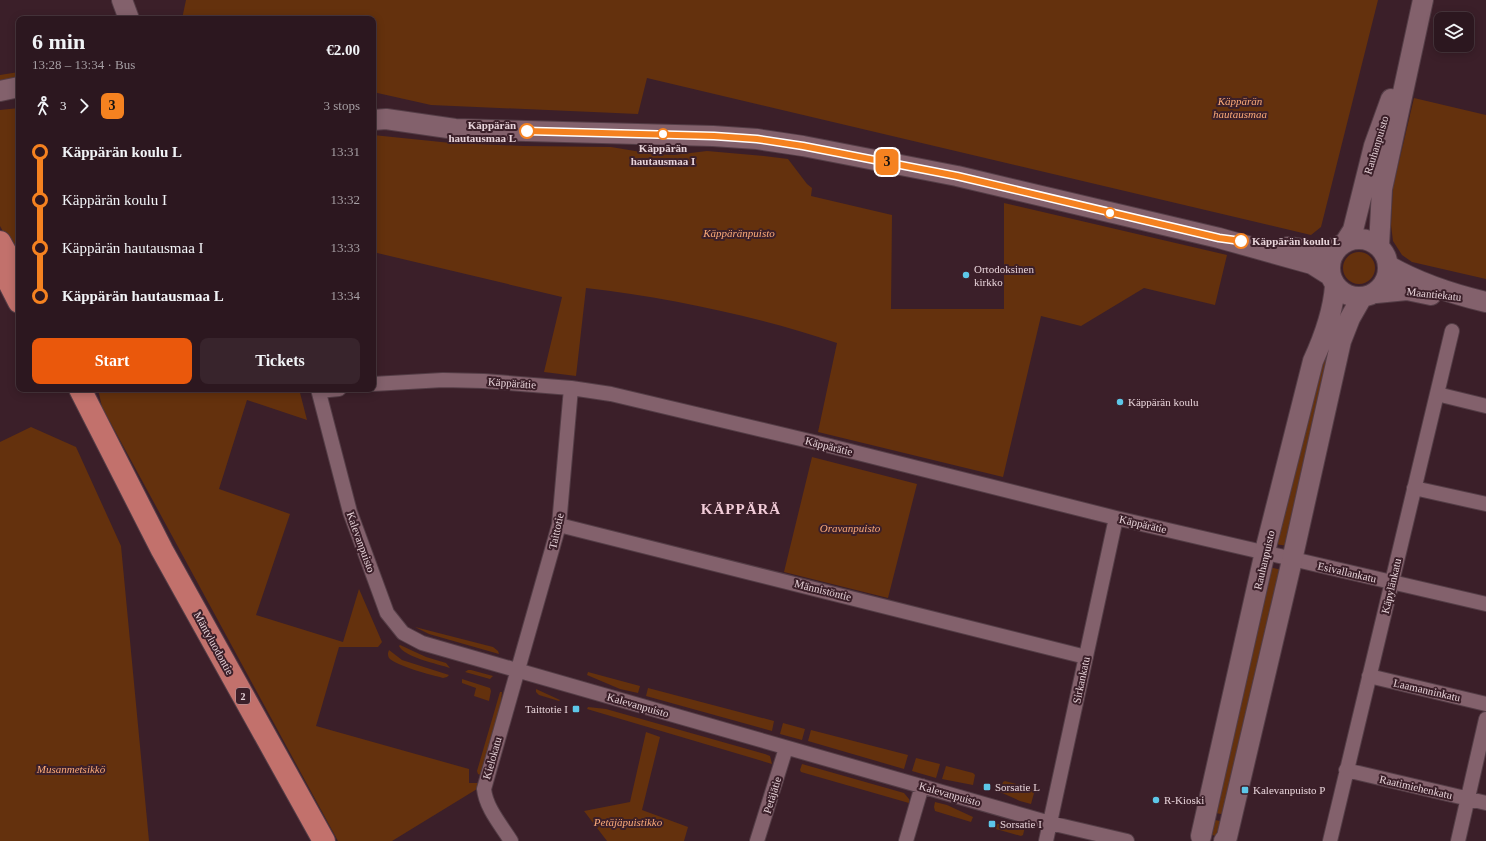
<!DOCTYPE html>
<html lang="en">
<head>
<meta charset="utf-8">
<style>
  :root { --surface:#2c171f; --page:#38242c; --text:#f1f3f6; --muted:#a69fa4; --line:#48363d; --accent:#ea580c }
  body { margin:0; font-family:"Times New Roman",serif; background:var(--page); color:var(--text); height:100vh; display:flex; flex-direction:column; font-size:15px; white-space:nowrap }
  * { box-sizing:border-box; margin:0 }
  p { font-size:13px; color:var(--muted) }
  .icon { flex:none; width:22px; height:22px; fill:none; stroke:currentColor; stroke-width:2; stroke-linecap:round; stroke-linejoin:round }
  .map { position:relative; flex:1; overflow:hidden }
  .drawer { position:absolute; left:16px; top:16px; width:360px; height:376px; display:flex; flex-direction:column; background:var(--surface); border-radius:8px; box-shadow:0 2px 10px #0003,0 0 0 1px var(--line) }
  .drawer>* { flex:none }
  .badge { padding:0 8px; border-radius:6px; font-size:14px; line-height:26px }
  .tools { position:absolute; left:1434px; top:12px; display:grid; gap:8px }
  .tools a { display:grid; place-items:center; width:40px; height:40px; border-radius:8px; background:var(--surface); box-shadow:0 2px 10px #0003,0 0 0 1px var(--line); font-size:20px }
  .map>.badge { position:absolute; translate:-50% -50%; box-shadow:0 0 0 2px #fff }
  .legs { display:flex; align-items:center; gap:6px; height:44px; padding:0 16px; font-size:13px }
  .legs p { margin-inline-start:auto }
  .headline { display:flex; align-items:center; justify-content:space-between; height:68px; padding:0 16px }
  h1 { font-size:22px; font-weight:700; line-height:30px }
  .action { display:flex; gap:8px; margin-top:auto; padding:8px 16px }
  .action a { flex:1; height:46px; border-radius:8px; background:var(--accent); color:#fff; font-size:16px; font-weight:700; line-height:46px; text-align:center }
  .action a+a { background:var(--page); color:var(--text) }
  ul { padding:0 16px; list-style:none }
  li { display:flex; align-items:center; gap:14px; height:48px; font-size:15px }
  li i { display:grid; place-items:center; width:6px; height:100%; margin:0 5px; background:currentColor }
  li i::after { content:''; width:10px; height:10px; margin:-5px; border:3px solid; border-radius:50%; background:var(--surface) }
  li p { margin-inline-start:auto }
  li:first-child i { background:linear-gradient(#0000 50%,currentColor 0) }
  li:last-child i { background:linear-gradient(currentColor 50%,#0000 0) }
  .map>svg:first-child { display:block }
  .green { fill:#64310d }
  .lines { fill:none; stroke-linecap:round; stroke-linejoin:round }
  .street-casing { stroke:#543d46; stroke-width:16 }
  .secondary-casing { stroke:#543d46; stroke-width:22 }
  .highway-casing { stroke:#543d46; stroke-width:24 }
  .street { stroke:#83616c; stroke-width:14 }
  .secondary { stroke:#83616c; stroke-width:20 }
  .highway { stroke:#c2716c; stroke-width:22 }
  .line-1-casing { stroke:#fff; stroke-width:9 }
  .line-1 { stroke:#f58220; stroke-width:6 }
  .stop-1-dot { fill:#fff; stroke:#f58220; stroke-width:2 }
  .poi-dot { fill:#5dc7e8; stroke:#3b1f29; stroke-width:1.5 }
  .labels { text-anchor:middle; stroke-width:4; stroke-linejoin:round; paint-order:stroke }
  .shield { fill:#3b1f29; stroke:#b39da4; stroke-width:1 }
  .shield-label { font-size:10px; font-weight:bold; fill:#e7d3d9 }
  .park-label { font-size:11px; font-style:italic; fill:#fbaa79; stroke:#3b1f29 }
  .stop-label { font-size:11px; font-weight:bold; fill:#e7d3d9; stroke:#3b1f29; text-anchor:end }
  .street-label { font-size:11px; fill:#e7d3d9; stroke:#3b1f29 }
  .poi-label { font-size:11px; fill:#e7d3d9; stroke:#3b1f29; text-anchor:start }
  .district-label { font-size:15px; font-weight:bold; letter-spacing:1px; fill:#f1cbd7; stroke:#3b1f29 }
</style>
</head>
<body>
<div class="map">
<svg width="1486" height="841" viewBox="0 0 1486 841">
  <rect width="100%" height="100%" fill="#3b1f29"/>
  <!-- green -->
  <path class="green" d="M186,0h1192l-57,227 -10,8 -664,-157 -9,36 -207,-9 -58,-13v-73h-191z
    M19,72v10l-19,3v-10z
    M1414,98l72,17v164l-74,-17 -10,-7 -9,-14 -2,-16 2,-38z
    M19,108v152l-19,-34v-116z
    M373,135l78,8 73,3 87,1 42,7 21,1 33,-4 57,5 24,3 19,25 5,4 -1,8 81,19 -1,94h113v-106l223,52 -12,50 -71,-17 -63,38 -40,-10 -38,161 -185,-45 19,-89c-81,-27 -166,-45 -251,-55l-10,88 -32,-4 18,-75 -189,-45z
    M1343 268a16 16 0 1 1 32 0a16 16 0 1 1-32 0Z
    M1342,320l-54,226 -13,-2 40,-169z
    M98,389h201l8,31 -60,-20 -28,89 71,25 -34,101 87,27 16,-53 23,53 -4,5h-39l-23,79 153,43v14h10l-2,6 -85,52h-54l-236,-434z
    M31,427l45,20 45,99 28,295h-149v-399z
    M812,457l105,27 -29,114 -104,-26z
    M1269,567l13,3 -57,245 -13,-3z
    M415,627l78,20 5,4 1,3 -70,-20z
    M400,645l26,12 20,6 4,5c-12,-4 -46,-11 -51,-22z
    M389,650l13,10 47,15 -2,2 -4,1c-11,-3 -47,-12 -54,-20 -1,-2 -1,-3 -1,-5z
    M468,670h3l22,6 -3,3 -25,-7z
    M588,672l52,14 -2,7 -18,-4 -33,-14z
    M462,679l28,9 1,3 -2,10 -15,-5 2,-8 -14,-5z
    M648,688l126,33 -2,10 -126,-35z
    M536,689l24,11 -1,1 -20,-6 -3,-3z
    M500,692h2l-2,18 -19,65 -3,-1 -1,-3z
    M588,707l18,2 159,45 5,2 2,8 -185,-55z
    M783,723l22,6 -3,11 -22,-6z
    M811,730l97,25 -4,14 -96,-28z
    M646,732l14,5 -18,73 46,17 -4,14h-77l-23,-30 46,-9z
    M916,758l24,6 -4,14 -24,-7z
    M802,764l102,29 5,6v4l-108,-31 -1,-2z
    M946,766l27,7 2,2 -2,10 -31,-6z
    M1005,781l29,8v4l-3,11 -11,-3 -20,-9 3,-10z
    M935,802l12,3 26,12 -2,5 -36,-11 -1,-4z
    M1211,819l13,3 -7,15 -6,-3z
    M997,824h16l12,3 -2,8 -2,1 -25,-7z"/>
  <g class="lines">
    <defs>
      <path id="street" d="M373,384l70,-4 41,1 87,7 40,6 211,50 294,74 370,86
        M318,389l32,123 37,101 16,20 19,10 628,180 77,18
        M319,391l20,-2
        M1437,394l49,12
        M1414,488l72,16
        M559,525l527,132
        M1369,676l117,28
        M1346,770l140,33
        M511,841c-10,-16 -25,-33 -27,-52l75,-264 12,-137
        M757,841l29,-93
        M906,841l16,-55
        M1046,841l70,-323
        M1330,841l122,-510
        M1458,841l28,-122"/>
      <path id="secondary" d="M122,0l7,19
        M0,91l19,-4
        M373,120l13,-1 69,10 258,7 44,3 46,7 154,30 262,62 93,26 19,12
        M1330 268a29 29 0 1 1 58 0a29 29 0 1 1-58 0Z
        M1346,241l7,-11 21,-84 17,-47
        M1379,246l3,-57 41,-189
        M1288,247l27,4 22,-3
        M1389,266c30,17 63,28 97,36
        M1376,293l31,-3 24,5
        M1201,836l66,-293 46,-182c11,-24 20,-48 22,-75
        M1224,841l3,-4 63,-268 51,-228 9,-23 12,-21"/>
      <path id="highway" d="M0,242l18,33
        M0,265l19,37
        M80,389l82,161 162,291"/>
    </defs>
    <!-- street casing -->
    <use href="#street" class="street-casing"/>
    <!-- secondary casing -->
    <use href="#secondary" class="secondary-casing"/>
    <!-- highway casing -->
    <use href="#highway" class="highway-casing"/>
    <!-- street -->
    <use href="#street" class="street"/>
    <!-- secondary -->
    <use href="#secondary" class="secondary"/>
    <!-- highway -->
    <use href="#highway" class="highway"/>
  </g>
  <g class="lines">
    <defs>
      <path id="line-1" d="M527,131l187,5 43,3 46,7 154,30 262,62 22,3"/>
    </defs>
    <!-- line-1 casing -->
    <use href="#line-1" class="line-1-casing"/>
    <!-- line-1 -->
    <use href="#line-1" class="line-1"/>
  </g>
  <!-- markers -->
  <g class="stop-1-dot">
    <circle cx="527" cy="131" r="7"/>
    <circle cx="663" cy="134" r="5"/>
    <circle cx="1110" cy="213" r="5"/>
    <circle cx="1241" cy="241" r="7"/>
  </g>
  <g class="poi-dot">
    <circle cx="966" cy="275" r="4"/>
    <circle cx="1120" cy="402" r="4"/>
    <rect x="572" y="705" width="8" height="8" rx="2"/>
    <rect x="983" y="783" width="8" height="8" rx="2"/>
    <rect x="1241" y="786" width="8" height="8" rx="2"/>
    <circle cx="1156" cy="800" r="4"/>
    <rect x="988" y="820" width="8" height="8" rx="2"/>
  </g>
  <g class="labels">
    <!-- shield labels -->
    <rect class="shield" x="236" y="688" width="14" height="16" rx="3"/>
    <g class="shield-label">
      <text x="243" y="700">2</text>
    </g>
    <!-- park labels -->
    <g class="park-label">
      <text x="1240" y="105">Käppärän<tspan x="1240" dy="13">hautausmaa</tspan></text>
      <text x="739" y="237">Käppäränpuisto</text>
      <text x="850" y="532">Oravanpuisto</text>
      <text x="71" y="773">Musanmetsikkö</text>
      <text x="628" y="826">Petäjäpuistikko</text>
    </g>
    <!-- stop labels -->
    <g class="stop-label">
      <text x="516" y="129">Käppärän<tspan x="516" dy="13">hautausmaa L</tspan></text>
      <text x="663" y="152" text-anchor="middle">Käppärän<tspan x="663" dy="13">hautausmaa I</tspan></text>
      <text x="1252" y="245" text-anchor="start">Käppärän koulu L</text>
    </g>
    <!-- street labels -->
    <g class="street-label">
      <text transform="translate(1376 145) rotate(-73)" y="4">Rauhanpuisto</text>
      <text transform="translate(1434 294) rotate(6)" y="4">Maantiekatu</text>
      <text transform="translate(512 383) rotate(4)" y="4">Käppärätie</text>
      <text transform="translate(829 446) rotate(14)" y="4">Käppärätie</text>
      <text transform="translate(1143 524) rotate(13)" y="4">Käppärätie</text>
      <text transform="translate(556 531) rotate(-78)" y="4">Taittotie</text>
      <text transform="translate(361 542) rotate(70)" y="4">Kalevanpuisto</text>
      <text transform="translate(1264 560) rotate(-77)" y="4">Rauhanpuisto</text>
      <text transform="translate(1347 572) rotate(13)" y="4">Esivallankatu</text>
      <text transform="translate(1391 586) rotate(-77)" y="4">Käpylänkatu</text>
      <text transform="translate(823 590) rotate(14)" y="4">Männistöntie</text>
      <text transform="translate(214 643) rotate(61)" y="4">Mäntyluodontie</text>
      <text transform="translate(1081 680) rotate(-78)" y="4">Sirkankatu</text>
      <text transform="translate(1427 690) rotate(13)" y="4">Laamanninkatu</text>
      <text transform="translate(638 705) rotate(16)" y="4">Kalevanpuisto</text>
      <text transform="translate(492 758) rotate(-74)" y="4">Kielokatu</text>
      <text transform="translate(1416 787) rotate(13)" y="4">Raatimiehenkatu</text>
      <text transform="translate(950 794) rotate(16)" y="4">Kalevanpuisto</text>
      <text transform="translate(772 795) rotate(-73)" y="4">Petäjätie</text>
    </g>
    <!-- poi labels -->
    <g class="poi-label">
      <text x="974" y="273">Ortodoksinen<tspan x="974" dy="13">kirkko</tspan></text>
      <text x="1128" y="406">Käppärän koulu</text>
      <text x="568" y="713" text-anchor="end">Taittotie I</text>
      <text x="995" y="791">Sorsatie L</text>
      <text x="1253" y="794">Kalevanpuisto P</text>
      <text x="1164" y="804">R-Kioski</text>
      <text x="1000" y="828">Sorsatie I</text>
    </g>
    <!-- district labels -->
    <g class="district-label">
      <text x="741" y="514">KÄPPÄRÄ</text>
    </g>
  </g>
</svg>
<div class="tools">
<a><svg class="icon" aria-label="layers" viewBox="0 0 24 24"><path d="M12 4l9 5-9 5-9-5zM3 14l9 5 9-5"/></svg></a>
</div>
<b class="badge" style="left:887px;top:162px;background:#f58220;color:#111">3</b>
<section class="drawer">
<div class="headline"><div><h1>6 min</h1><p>13:28 – 13:34 · Bus</p></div><b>€2.00</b></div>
<div class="legs"><svg class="icon" aria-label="walk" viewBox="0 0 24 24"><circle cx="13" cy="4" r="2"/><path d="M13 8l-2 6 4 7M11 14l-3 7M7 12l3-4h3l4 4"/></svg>3<svg class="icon" aria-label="forward" viewBox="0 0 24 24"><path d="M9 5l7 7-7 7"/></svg><b class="badge" style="background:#f58220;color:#111">3</b><p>3 stops</p></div>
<ul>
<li><i style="color:#f58220"></i><b>Käppärän koulu L</b><p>13:31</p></li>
<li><i style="color:#f58220"></i><span>Käppärän koulu I</span><p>13:32</p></li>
<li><i style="color:#f58220"></i><span>Käppärän hautausmaa I</span><p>13:33</p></li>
<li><i style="color:#f58220"></i><b>Käppärän hautausmaa L</b><p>13:34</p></li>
</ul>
<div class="action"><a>Start</a><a>Tickets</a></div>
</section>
</div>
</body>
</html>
